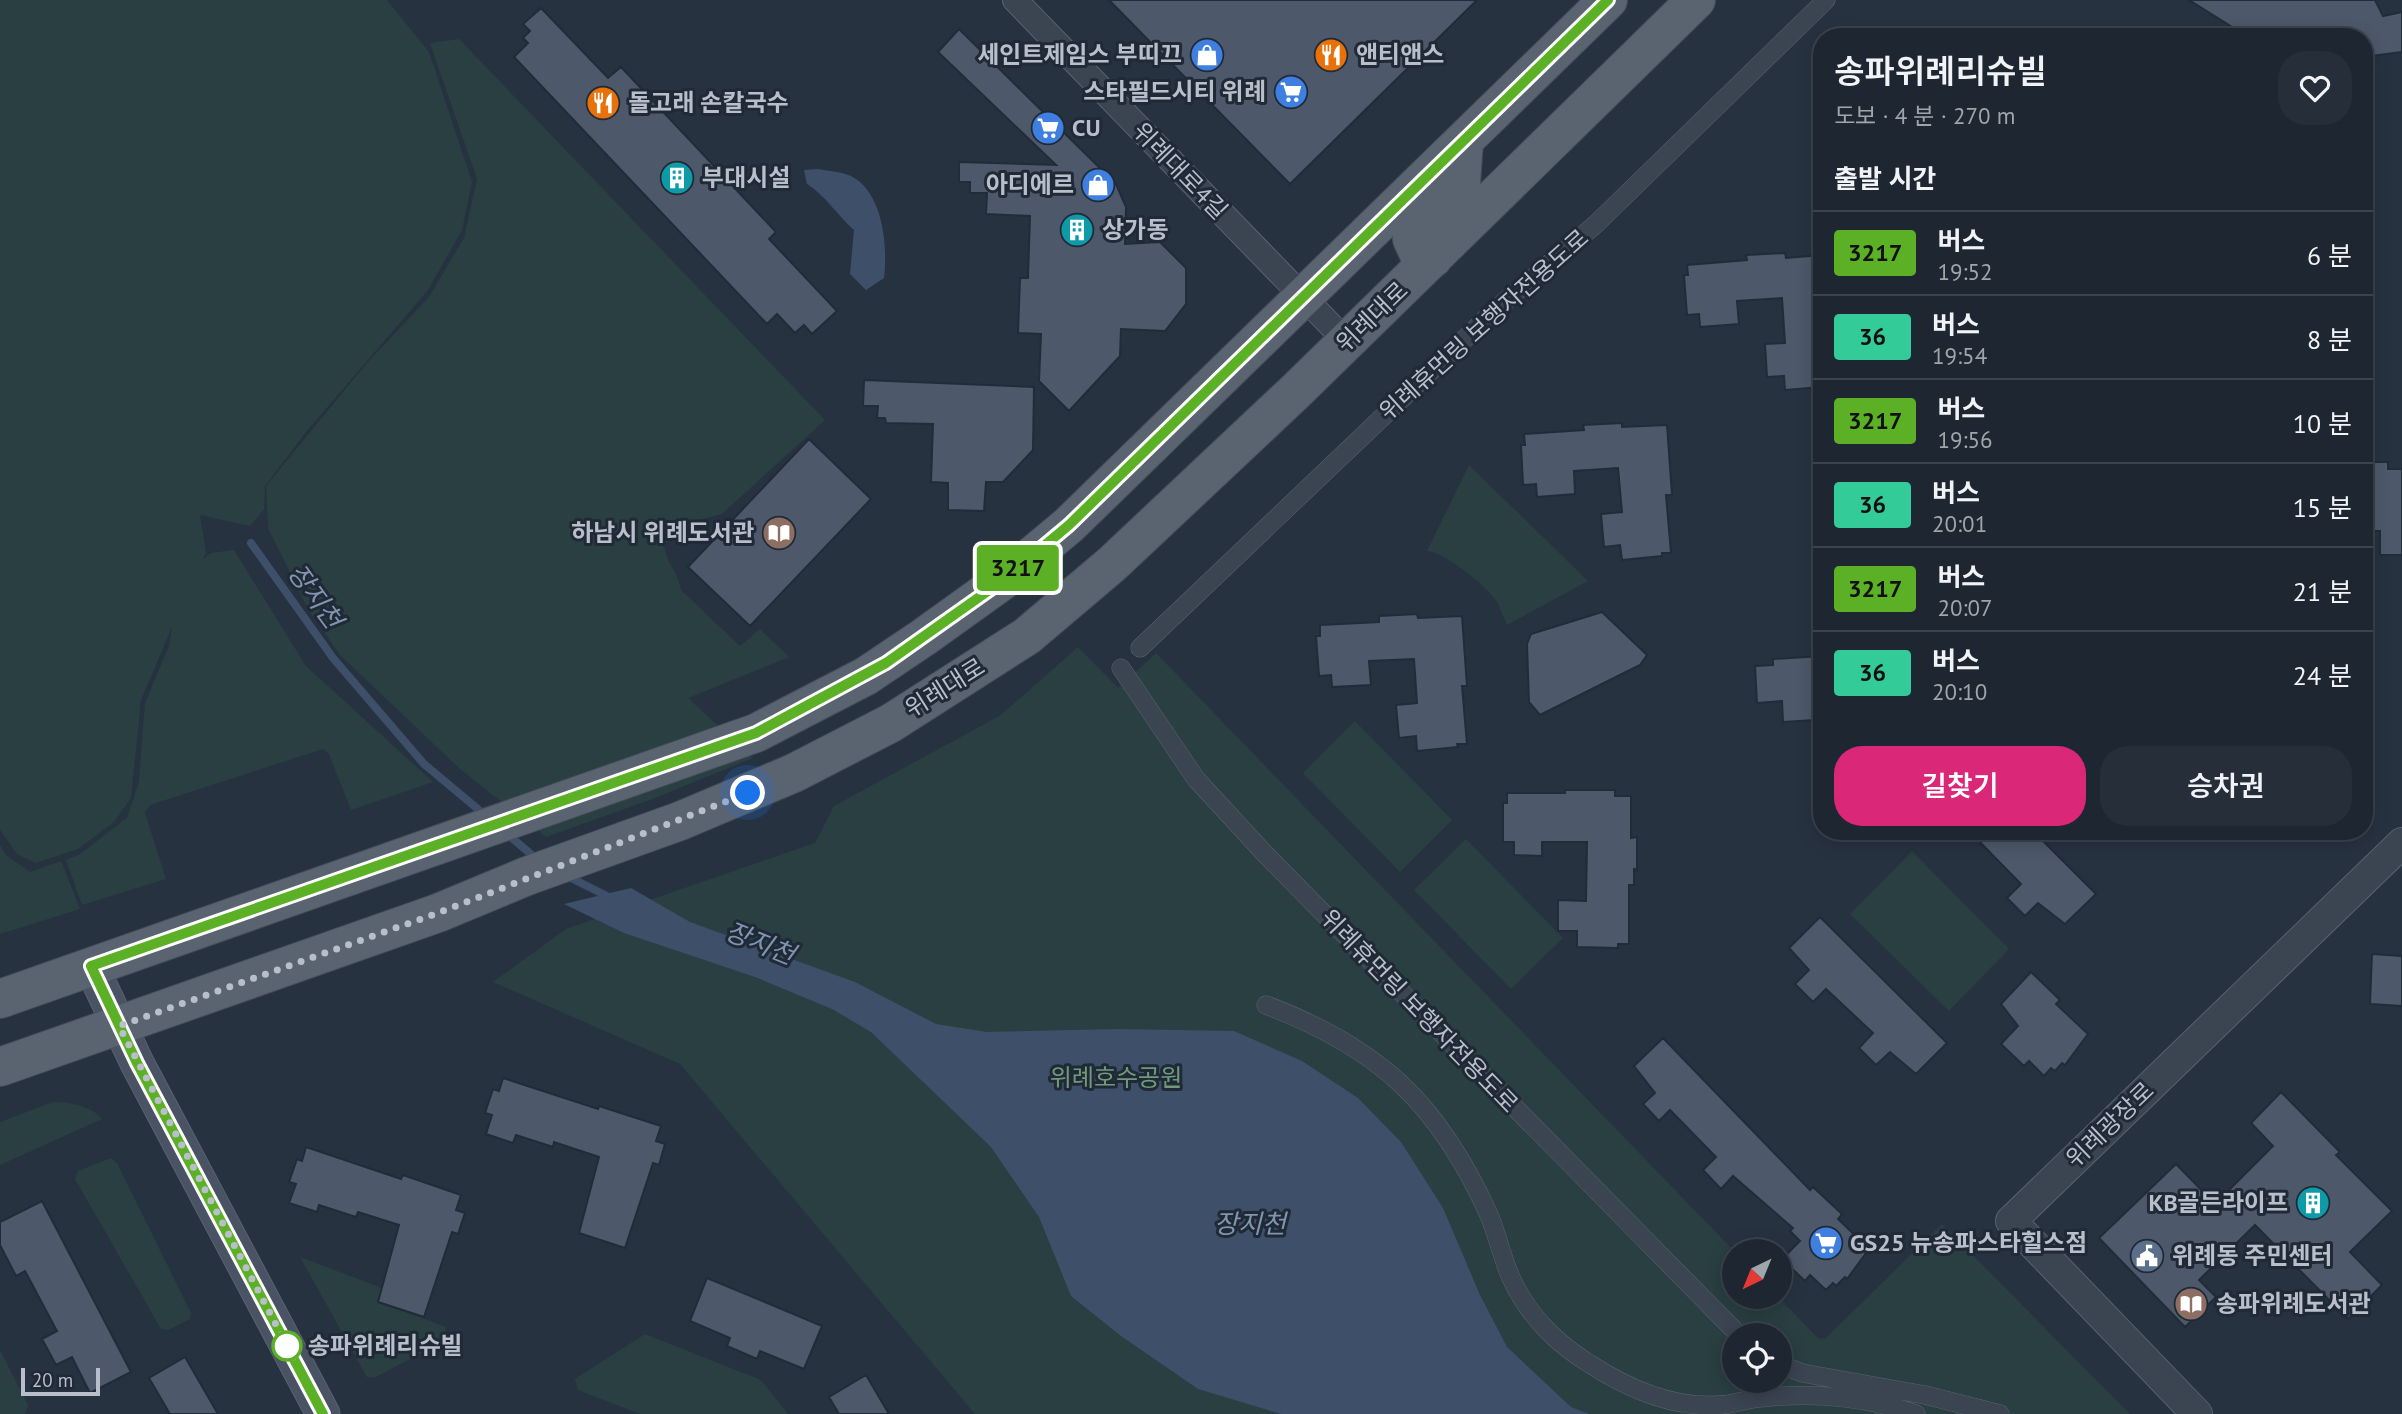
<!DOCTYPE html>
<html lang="ko">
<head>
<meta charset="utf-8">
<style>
  :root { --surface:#1d2631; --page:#252e39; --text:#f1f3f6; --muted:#a0a5ab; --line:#3b434d; --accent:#db2777 }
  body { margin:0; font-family:"PT Sans","Noto Sans KR",sans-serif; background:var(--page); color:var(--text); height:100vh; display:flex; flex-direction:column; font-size:26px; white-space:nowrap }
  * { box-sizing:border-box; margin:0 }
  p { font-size:23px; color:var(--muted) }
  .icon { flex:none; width:38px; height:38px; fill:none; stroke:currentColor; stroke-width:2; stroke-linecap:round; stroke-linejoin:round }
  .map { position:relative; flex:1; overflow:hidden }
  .sheet { position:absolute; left:1813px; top:28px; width:560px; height:812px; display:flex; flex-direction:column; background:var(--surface); border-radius:28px; box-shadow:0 4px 18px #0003,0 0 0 2px var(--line) }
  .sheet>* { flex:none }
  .badge { padding:0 14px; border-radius:5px; font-size:24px; line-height:46px }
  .needle { width:46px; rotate:223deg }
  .tools { position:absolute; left:1722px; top:1239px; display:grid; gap:14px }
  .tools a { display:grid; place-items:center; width:70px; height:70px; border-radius:50%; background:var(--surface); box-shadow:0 4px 18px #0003,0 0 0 2px var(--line); font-size:35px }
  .scale { position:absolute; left:21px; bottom:18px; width:79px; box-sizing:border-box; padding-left:7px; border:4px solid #b8bfcb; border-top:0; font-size:19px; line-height:24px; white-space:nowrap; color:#b8bfcb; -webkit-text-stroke:5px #202936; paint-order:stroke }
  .you { position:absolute; width:35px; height:35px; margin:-18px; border:5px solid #fff; border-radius:50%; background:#1a73e8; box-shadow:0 0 0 10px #1a73e833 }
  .map>.badge { position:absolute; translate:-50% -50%; box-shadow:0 0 0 4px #fff }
  h2 { padding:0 21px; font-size:26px; line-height:63px }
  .round { display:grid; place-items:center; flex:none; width:74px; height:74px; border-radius:28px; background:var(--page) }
  .headline { display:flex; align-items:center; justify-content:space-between; height:119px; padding:0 21px }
  h1 { font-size:33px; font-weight:600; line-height:52px }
  .cta { display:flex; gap:14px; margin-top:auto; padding:14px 21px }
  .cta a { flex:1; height:80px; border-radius:28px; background:var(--accent); color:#fff; font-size:28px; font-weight:600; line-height:80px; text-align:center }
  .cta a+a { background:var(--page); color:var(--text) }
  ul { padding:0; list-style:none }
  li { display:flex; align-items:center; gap:21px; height:84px; padding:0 21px; border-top:2px solid var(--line) }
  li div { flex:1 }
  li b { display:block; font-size:26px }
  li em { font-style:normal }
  li .badge { min-width:77px; font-weight:700; text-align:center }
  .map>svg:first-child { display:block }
  .green { fill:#293f42; fill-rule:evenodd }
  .water { fill:#3e4f69 }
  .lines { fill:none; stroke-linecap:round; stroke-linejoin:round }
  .stream { stroke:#3e4f69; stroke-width:8 }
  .building { fill:#4d596a; stroke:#222b38; stroke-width:2 }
  .pedestrian-casing { stroke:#59626e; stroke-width:19 }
  .minor-casing { stroke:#59626e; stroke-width:26 }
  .tertiary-casing { stroke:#59626e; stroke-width:32 }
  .secondary-casing { stroke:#59626e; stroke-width:35 }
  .primary-casing { stroke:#454d5a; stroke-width:40 }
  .pedestrian { stroke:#3b4451; stroke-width:18 }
  .minor { stroke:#3b4451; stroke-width:24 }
  .tertiary { stroke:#3b4451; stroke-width:30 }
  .secondary { stroke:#4a5363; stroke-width:33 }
  .primary { stroke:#5a6370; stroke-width:38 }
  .line-casing { stroke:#fff; stroke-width:16 }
  .line { stroke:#5bb025; stroke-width:10 }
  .walk { stroke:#b8bfcb; stroke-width:7; stroke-dasharray:0 12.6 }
  .stop-dot { fill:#fff; stroke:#5bb025; stroke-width:3.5 }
  .labels { text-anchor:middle; stroke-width:6; stroke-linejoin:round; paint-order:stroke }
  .poi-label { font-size:24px; font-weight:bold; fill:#b8bfcb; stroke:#202936; text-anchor:start }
  .street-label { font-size:24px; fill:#b8bfcb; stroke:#202936 }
  .park-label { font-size:24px; fill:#709b7b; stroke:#202936 }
  .stop-label { font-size:24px; font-weight:bold; fill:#b8bfcb; stroke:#202936; text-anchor:start }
  .water-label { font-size:26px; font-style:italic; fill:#8195b1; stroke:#202936 }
</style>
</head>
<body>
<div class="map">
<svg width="2402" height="1414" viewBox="0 0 2402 1414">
  <rect width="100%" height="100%" fill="#273241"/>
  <!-- green -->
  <path class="green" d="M0,0h387l42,52 43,130 -10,48 -34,60 -122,142 -41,54 -1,23 -14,17 -50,-11 6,38 -3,6 8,-6 23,-3 72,116 127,116 -82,28 -22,-56 -6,-5 -173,56 -5,8 21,66 -84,26 -16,-45 14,-6 47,-36 12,-37 6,-78 24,-57 3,-19 -31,73 -10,98 -17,24 -36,27 -42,14 -19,-9 -17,-24z
    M459,39l366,381 -103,94 -34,9 -24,22c2,18 14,27 17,45l59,56 20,-17 29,28 -101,41 65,60 -98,40 -109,39 -86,-68 -120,-114 -32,-46 -40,-81 -2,-42 100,-122 63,-67 35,-59 13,-59 -47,-136z
    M1469,465l119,116 -81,44c-4,-8 -7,-19 -12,-26 -10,-14 -51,-47 -68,-48z
    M1078,647l40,41 38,-35 578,598v46h44l40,41 7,1 117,-115 188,190h-1155l-295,-350 -187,-82 73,-53 249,-86 19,-37 167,-91zM1734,1335h46v46h-46z
    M1355,721l97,99 -52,52 -97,-99z
    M1466,839l97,99 -52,51 -97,-99z
    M0,845l6,10 24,17 31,-11 19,48 -80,25z
    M1912,851l97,98 -60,62 -99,-97z
    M53,1102c16,0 39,4 49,17l-102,46v-43z
    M111,1158l6,5 74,150 -1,6 -22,11 -7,-1 -86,-150 3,-8z
    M300,1257l82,31 -3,14 67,25 -4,15 -68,36 -7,-1z
    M645,1334l116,46 27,34h-148l-62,-24 -3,-11z
    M0,1350l28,55 -3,9h-25z"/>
  <!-- water -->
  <path class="water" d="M818,169c11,2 24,3 33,7 32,16 37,70 33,102l-18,12 -16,-16 4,-44c-17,-15 -28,-34 -47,-46l-3,-14z
    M631,888l59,34 165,60 81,42 51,8 131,-3 116,2 68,30 56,37 43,44 42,66 37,87 27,52 64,60 18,7h-308l-83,-25 -77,-53 -50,-40 -32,-79 -48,-70 -120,-115 -39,-23 -77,-32 -131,-44 -60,-29z"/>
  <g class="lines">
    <!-- stream -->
    <path class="stream" d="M251,543l82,115 91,106 61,51
      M506,833l33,28
      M565,875l48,24"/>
  </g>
  <!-- building -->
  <path class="building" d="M1109,0h368l-187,184z
    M2189,0h186l8,16 19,-4v40l-38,5v-20h-116z
    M541,8l67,70 13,-11 155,165 -7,7 68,72 -25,23 -8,-9 -9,8 -18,-19 -10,10 -253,-267 14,-14 -5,-5 7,-7 -7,-7z
    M959,29l157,155 10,23 -1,37 35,-2 26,26v36l-21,27 -44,-2 -1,27 -51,55 -30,-30 2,-47 -23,-1 2,-55h8l2,-62 -44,-2 1,-21h-17v-11h-11v-20l97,3 -118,-113z
    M1785,253l1,5 36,-3v132l-37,3 -1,-14 -17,1 -2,-33 20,-1 -3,-45 -45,3 2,23 -39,3 -1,-13 -12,1 -3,-40h4l-1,-10 60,-5 -1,-5z
    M864,380l170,7 -1,63 -30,32h-17l-2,29 -36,-1v-27l-17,-1 2,-58 -47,-1 -1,-5h-8l1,-12h-15z
    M1622,423v4l45,-2 5,70h-6l5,58h-9v3l-40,4 -2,-15 -16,2 -3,-33 21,-2 -4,-44 -44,3 1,23 -38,3 -1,-13 -13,1 -2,-40h4l-1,-11 60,-4 -1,-5z
    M809,439l62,60 -121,127 -62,-59z
    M2364,462h24v7h14v86h-22v-24h-12z
    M1602,612l45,43 -7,10 -100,50 -11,-13 -2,-58 4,-10z
    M1417,614l1,4 44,-2 5,70h-5l5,58h-10l1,3 -41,4 -1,-15 -17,2 -3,-33 21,-2 -3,-44 -45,2 2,24 -39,2 -1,-12 -12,1 -3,-40h4v-11l59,-3v-6z
    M1822,656v42h-8l1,22 -32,2 -1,-21 -25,2 -2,-37 18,-1v-6z
    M1565,790h50v6h16v42l6,-1v33l-3,-1v16h-5v59h-11v4l-41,-1v-16h-19v-31l28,1 1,-59h-45v14l-28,-1v-13h-11v-39h4v-10h58z
    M1969,831h64l63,63 -31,30 -27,-21 -13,13 -18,-18 14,-14z
    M1820,917l127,126 -31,31 -26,-22 -14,13 -17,-17 14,-15 -47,-44 -13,13 -18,-18 14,-14 -20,-22z
    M2372,954l30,2v50l-32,-2z
    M2031,972l29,28 -4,4 32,30 -23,31 -3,-2 -7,8 -4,-3 -7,8 -15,-15 -5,5 -23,-22 17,-18 -17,-22z
    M1663,1038l147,152 3,-3 29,27 -4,5 31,30 -22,30 -2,-2 -9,9 -3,-3 -7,7 -16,-15 -5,6 -23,-22 18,-18 -10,-10 3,-3 -60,-52 -12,13 -18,-19 13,-13 -46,-47 -11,11 -16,-17 12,-11 -21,-27z
    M503,1078l95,31 1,-3 62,20 -5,15 9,3 -6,21 -6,-2 -28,85 -46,-15 20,-76 -45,-15 -1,5 -37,-12 -3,8 -27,-9 6,-19 -7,-2 8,-24 6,2z
    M2281,1092l59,60 -4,3 56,56 -42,41 32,33 -34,34 -93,-94 -56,55 17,17 -31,30 -86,-89 77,-74 39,40 58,-58 -22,-23z
    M306,1147l95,32 2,-4 58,20 -5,15 9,3 -7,21 -6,-2 -28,85 -46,-15 21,-77 -41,-13 -2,5 -37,-12 -2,7 -28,-9 7,-19 -7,-2 8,-23 5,2z
    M42,1201l89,171 -41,21 -18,-36 -16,8 -14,-26 15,-8 -32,-60 -9,5 -16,-31v-23z
    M707,1278l115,48 -18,43 -44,-18 -3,8 -30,-13 3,-8 -40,-17z
    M185,1357l33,57h-48l-21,-36z
    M866,1375l23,39h-50l-10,-17z"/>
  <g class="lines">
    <defs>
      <path id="pedestrian" d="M1140,648l356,-339 100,-85 230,-224
        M1121,668l75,111 71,77 472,479
        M1266,1005c114,43 173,99 223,210 9,21 13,44 23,65 16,35 45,64 78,84 37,24 82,44 128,41 14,0 28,-6 42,-7 52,-6 107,-1 156,16
        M1780,1364l22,9 123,22 75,19"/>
      <path id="minor" d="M1015,0l332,342"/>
      <path id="tertiary" d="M2197,1414l-186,-193 391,-378"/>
      <path id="secondary" d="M91,966l46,97 186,351"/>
      <path id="primary" d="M1433,258l-15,-6 -6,-13 49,-57 3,-41
        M0,999l756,-266 110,-57 58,-39 78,-56 67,-56 539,-525
        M0,1067l438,-154 89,-37 153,-55 114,-48 97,-50 136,-87 85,-72 184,-173 400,-391"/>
    </defs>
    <!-- pedestrian casing -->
    <use href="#pedestrian" class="pedestrian-casing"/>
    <!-- minor casing -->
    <use href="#minor" class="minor-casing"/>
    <!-- tertiary casing -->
    <use href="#tertiary" class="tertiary-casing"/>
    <!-- secondary casing -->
    <use href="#secondary" class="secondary-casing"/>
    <!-- primary casing -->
    <use href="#primary" class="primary-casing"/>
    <!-- pedestrian -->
    <use href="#pedestrian" class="pedestrian"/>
    <!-- minor -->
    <use href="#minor" class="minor"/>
    <!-- tertiary -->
    <use href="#tertiary" class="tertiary"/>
    <!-- secondary -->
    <use href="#secondary" class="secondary"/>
    <!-- primary -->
    <use href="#primary" class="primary"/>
  </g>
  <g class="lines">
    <defs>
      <path id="line" d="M323,1414l-186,-351 -46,-97 665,-233 130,-70 116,-82 67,-56 539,-525"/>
    </defs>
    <!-- line casing -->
    <use href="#line" class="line-casing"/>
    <!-- line -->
    <use href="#line" class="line"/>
    <!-- walk -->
    <path class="walk" d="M287,1346l6,11 -174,-331 319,-113 310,-120"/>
  </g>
  <!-- icons -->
  <defs>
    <symbol id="shop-disc" viewBox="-11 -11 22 22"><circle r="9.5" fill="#3f7fe0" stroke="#202936"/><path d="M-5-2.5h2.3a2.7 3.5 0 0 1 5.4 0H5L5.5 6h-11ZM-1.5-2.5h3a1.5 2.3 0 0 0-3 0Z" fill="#fff"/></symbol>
    <symbol id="restaurant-disc" viewBox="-11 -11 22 22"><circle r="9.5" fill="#e8710a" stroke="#202936"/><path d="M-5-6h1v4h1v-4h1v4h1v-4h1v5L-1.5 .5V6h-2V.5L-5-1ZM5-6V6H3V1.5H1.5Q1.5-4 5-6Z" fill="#fff"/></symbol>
    <symbol id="supermarket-disc" viewBox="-11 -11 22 22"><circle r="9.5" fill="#3f7fe0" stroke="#202936"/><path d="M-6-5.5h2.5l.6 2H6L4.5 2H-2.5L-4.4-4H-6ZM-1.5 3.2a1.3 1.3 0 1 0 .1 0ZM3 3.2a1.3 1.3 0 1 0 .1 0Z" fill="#fff"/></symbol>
    <symbol id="building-disc" viewBox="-11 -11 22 22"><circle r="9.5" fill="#0f9aa8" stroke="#202936"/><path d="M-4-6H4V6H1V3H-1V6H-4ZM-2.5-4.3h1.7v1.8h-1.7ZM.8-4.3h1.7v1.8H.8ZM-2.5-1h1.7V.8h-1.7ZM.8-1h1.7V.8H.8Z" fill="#fff"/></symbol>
    <symbol id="library-disc" viewBox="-11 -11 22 22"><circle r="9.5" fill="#8d6e63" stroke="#202936"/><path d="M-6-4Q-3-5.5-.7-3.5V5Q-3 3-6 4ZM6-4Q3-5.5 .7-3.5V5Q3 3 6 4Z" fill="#fff"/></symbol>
    <symbol id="civic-disc" viewBox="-11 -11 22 22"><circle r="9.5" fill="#5c6f8a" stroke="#202936"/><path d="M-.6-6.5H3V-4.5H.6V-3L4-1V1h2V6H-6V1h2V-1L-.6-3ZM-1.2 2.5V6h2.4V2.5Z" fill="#fff"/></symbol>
  </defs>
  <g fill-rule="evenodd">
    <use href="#shop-disc" x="1188" y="36" width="38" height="38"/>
    <use href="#restaurant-disc" x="1312" y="36" width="38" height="38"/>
    <use href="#supermarket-disc" x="1272" y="73" width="38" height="38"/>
    <use href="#restaurant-disc" x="584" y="84" width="38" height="38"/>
    <use href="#supermarket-disc" x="1029" y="109" width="38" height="38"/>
    <use href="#building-disc" x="658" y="159" width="38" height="38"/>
    <use href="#shop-disc" x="1079" y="166" width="38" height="38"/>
    <use href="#building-disc" x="1058" y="211" width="38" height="38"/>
    <use href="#library-disc" x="760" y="514" width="38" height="38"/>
    <use href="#building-disc" x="2294" y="1184" width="38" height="38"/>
    <use href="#supermarket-disc" x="1807" y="1224" width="38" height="38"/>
    <use href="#civic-disc" x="2128" y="1237" width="38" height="38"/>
    <use href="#library-disc" x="2172" y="1285" width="38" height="38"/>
  </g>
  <!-- markers -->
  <circle class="stop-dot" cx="287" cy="1346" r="14"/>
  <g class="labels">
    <!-- poi labels -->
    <g class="poi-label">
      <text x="1182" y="63" text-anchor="end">세인트제임스 부띠끄</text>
      <text x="1356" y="63">앤티앤스</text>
      <text x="1266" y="100" text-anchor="end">스타필드시티 위례</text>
      <text x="628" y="111">돌고래 손칼국수</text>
      <text x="1072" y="136">CU</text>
      <text x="702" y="186">부대시설</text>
      <text x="1074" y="193" text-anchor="end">아디에르</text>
      <text x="1102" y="238">상가동</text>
      <text x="754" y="541" text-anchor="end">하남시 위례도서관</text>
      <text x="2288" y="1211" text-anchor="end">KB골든라이프</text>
      <text x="1850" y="1251">GS25 뉴송파스타힐스점</text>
      <text x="2172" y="1264">위례동 주민센터</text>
      <text x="2216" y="1312">송파위례도서관</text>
    </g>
    <!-- street labels -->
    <g class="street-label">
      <text transform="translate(1180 171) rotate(46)" y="8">위례대로4길</text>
      <text transform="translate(1372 317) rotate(-44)" y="8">위례대로</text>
      <text transform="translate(1484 325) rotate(-42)" y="8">위례휴먼링 보행자전용도로</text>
      <text transform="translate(945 688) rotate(-32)" y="8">위례대로</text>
      <text transform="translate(1419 1011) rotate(46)" y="8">위례휴먼링 보행자전용도로</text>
      <text transform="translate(2110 1125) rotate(-44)" y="8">위례광장로</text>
    </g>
    <!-- park labels -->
    <g class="park-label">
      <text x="1116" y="1086">위례호수공원</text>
    </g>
    <!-- stop labels -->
    <g class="stop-label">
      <text x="308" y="1354">송파위례리슈빌</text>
    </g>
    <!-- water labels -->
    <g class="water-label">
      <text transform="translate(315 596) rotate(54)" y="9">장지천</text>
      <text transform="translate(760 943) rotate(22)" y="9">장지천</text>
      <text x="1250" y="1233">장지천</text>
    </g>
  </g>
</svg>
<div class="tools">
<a><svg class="needle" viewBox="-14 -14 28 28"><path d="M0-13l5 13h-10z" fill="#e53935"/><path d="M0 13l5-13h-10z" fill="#a0a5ab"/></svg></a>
<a><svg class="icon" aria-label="locate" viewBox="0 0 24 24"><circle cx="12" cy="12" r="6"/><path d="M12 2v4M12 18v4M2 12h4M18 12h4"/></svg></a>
</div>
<div class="scale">20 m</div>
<div class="you" style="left:748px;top:793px"></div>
<b class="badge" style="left:1018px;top:568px;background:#5bb025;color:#111">3217</b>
<section class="sheet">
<div class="headline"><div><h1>송파위례리슈빌</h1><p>도보 · 4 분 · 270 m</p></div><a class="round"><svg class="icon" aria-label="heart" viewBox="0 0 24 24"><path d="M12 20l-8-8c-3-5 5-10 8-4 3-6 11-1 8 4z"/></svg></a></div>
<h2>출발 시간</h2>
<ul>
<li><span class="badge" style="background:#5bb025;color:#111">3217</span><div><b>버스</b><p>19:52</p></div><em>6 분</em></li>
<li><span class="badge" style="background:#3c9;color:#111">36</span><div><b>버스</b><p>19:54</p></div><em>8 분</em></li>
<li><span class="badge" style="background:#5bb025;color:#111">3217</span><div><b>버스</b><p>19:56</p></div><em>10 분</em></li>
<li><span class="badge" style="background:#3c9;color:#111">36</span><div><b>버스</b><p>20:01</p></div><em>15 분</em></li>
<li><span class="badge" style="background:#5bb025;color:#111">3217</span><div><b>버스</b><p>20:07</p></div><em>21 분</em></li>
<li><span class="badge" style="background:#3c9;color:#111">36</span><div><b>버스</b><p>20:10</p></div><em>24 분</em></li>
</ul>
<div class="cta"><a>길찾기</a><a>승차권</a></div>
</section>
</div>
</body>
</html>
